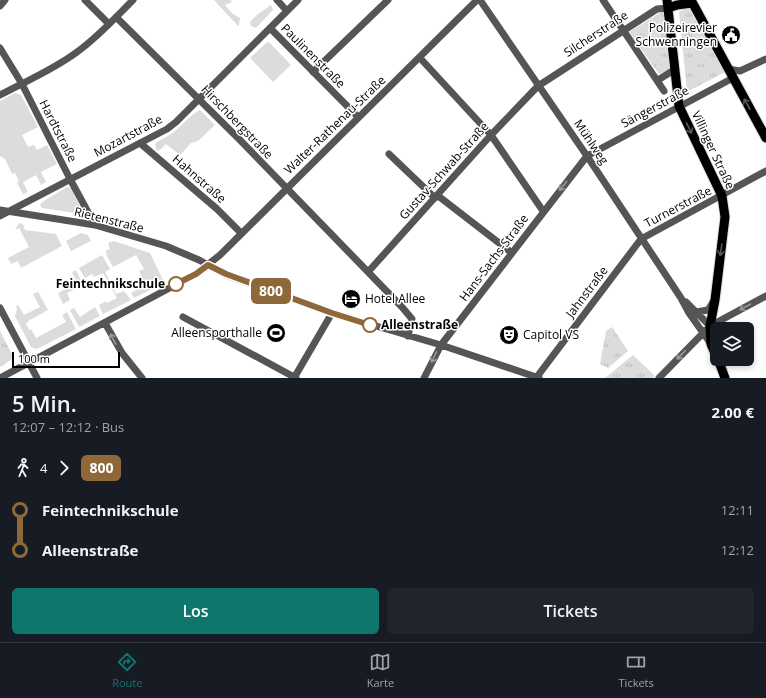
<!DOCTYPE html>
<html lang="de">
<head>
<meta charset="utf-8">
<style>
  :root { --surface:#171b24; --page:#20242c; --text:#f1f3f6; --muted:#9ea1a6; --line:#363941; --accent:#0f766e }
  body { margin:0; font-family:"Open Sans",sans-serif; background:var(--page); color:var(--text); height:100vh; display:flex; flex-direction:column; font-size:15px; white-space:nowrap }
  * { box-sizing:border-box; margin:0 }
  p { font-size:13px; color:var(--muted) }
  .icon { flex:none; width:22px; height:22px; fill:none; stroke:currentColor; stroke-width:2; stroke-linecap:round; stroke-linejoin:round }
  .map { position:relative; height:378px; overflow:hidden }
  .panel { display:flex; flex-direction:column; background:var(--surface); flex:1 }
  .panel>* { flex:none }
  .badge { padding:0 8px; border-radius:6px; font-size:14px; line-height:26px }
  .fabs { position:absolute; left:710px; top:322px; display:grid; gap:8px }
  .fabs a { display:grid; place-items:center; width:44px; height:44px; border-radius:6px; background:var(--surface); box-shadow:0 2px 6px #0003; font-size:20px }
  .scale { position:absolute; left:12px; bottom:10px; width:108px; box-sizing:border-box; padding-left:4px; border:2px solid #000; border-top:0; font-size:11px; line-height:14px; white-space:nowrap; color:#000; -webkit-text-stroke:3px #fff; paint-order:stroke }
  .map>.badge { position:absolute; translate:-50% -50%; box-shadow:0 0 0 2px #fff }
  .legs { display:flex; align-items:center; gap:6px; height:44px; padding:0 12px; font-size:13px }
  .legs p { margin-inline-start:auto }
  .overview { display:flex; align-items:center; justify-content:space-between; height:68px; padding:0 12px }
  h1 { font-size:22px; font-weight:600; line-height:30px }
  .button { display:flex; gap:8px; margin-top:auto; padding:8px 12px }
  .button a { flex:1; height:46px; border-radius:6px; background:var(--accent); color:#fff; font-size:16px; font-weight:600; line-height:46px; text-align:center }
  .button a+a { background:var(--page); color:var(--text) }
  ul { padding:0 12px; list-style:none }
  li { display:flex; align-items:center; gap:14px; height:40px; font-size:15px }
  li i { display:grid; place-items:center; width:6px; height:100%; margin:0 5px; background:currentColor }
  li i::after { content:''; width:10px; height:10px; margin:-5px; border:3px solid; border-radius:50%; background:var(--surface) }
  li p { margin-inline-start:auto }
  li:first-child i { background:linear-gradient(#0000 50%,currentColor 0) }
  li:last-child i { background:linear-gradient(currentColor 50%,#0000 0) }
  .dock { display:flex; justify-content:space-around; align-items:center; height:56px; border-top:1px solid var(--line); background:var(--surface); font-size:11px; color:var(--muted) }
  .dock a { display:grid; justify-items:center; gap:2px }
  .dock .selected { color:var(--accent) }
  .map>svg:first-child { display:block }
  .grass { fill:#dcdcdc }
  .park { fill:url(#park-tufts) }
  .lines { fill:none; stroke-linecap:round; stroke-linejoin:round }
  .major-casing { stroke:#dbdbdb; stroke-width:11 }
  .minor { stroke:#555; stroke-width:7 }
  .major { stroke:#000; stroke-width:9 }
  .oneway { stroke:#595959 }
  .oneway2 { stroke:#999 }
  .line-1-casing { stroke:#fff; stroke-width:9 }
  .line-1 { stroke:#8f683a; stroke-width:6 }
  .stop-1-dot { fill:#fff; stroke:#8f683a; stroke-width:2 }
  .labels { text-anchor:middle; stroke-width:3; stroke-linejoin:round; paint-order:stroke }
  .poi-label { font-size:12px; fill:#000; stroke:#fff; text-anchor:end }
  .street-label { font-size:12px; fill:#000; stroke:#fff }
  .stop-label { font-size:12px; font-weight:bold; fill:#000; stroke:#fff; text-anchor:end }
</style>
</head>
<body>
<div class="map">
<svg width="766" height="378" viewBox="0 0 766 378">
  <defs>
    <pattern id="park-tufts" width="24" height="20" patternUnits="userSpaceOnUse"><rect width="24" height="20" fill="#dcdcdc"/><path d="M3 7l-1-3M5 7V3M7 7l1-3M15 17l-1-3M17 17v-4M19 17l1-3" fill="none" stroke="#bbb"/></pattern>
  </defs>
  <rect width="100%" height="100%" fill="#fff"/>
  <!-- grass -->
  <path class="grass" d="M214,0h16l2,2 -7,3 8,9 7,4 -1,7 -1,1z
    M271,5l2,5 -17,18 -5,-2 -1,-4 8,-8z
    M269,42l22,23 -18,17 -23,-24 15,-14z
    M15,93l6,2 17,32 -16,8 6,12 6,-2 3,5 10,-5 10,19 -16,8 5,10 -5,3 -5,-10 -13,7 5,10 -5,2 -6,-11 2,-2 -4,-8 -3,1 -7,-15 -5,-3v-55z
    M200,110l15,15 -17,16 -7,2 -11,12 -14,-11 -5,5 -4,2 -2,-7c4,-4 8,-5 13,-8 12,-7 21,-21 32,-26z
    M67,187l4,1 12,25 -1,1 -40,-6 -2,-3 2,-3z
    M19,223l4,1 2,6 31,4 6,12 -41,22 -3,-7 -7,3 -3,-6 21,-11 -10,-19 -4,2z
    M81,233l7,2 3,6 -20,10 -5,-10z
    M114,241l36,12 13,27 -1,4 -28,14 -3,-5 15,-8 -7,-14 5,-2 -8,-14 -23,12 -7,-13 1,-1 -2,-2 5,-2 -2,-6z
    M102,255l8,14 -5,3 11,22 8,-3 7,9 -28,14 -4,-9 7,-4 1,2 10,-5 -14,-25 -9,4 -2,-3 -7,4 -6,-10z
    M76,270l7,15 -16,8 3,7 -7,4 -5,-11 19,-10 -5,-11z
    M38,292l10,18 -20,11v1l-2,1 3,7 2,-1 5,9 30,-16 -4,-7 5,-3 9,17 -35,18 -5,2 -5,-2 -16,-31 2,-7 -1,-3 2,-1 6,10 16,-8 -7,-13z
    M95,307l5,9 -21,11 -9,-17 4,-2 6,9z"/>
  <!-- park -->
  <path class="park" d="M689,7l36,65 -38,20 -8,-80z
    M663,11l7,58 -11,5 -30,-42z
    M612,327l16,24 -20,17 -8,-4 6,-33z
    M0,331l14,27 -14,9z
    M633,355l22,21 -2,2h-48z"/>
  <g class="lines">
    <defs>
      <path id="major" d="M667,0l12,106 43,90 3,21 -10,83 -5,26 1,18 6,14
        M691,0l75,138
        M668,8l9,-3 15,-2
        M718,359l7,19"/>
    </defs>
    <!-- major casing -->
    <use href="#major" class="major-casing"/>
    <!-- minor -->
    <path class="minor" d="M85,0l24,24
      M277,0l10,11
      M480,0l107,156 94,142 8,15 22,31
      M603,0l61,91
      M0,6l5,-6
      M116,17l123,122 163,168 10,12 -4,17
      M270,28l88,89
      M0,48l22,36 48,95 25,46
      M420,58l71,77 52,76
      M728,69l12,2 26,-12
      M313,72l75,-72
      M658,80l16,-10
      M0,95c26,-14 53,-25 77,-43 21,-15 38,-34 56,-52
      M140,143l77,66 24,24
      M389,154l46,44
      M437,195l75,58
      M0,210l95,15 71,21 33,14 27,15 106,38 109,32 98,33
      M0,216l167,-87 9,-7 122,-122
      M368,272l123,-137 47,-49 119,-77 11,-1
      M686,302l24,24
      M0,308l37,70
      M696,312l12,-2 5,-8
      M183,317l113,61
      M105,323l17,30 20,25
      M0,378l196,-104 24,-19 257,-255
      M294,378l38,-65
      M424,378l17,-33 146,-189 146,-78
      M536,378l105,-139 125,-68
      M659,378l51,-52 56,-30"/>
    <!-- major -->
    <use href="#major" class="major"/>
  </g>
  <!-- one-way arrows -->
  <defs><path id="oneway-shaft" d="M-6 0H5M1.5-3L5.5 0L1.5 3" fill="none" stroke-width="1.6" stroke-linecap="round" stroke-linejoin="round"/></defs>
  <g class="oneway">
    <use href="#oneway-shaft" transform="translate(747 104) rotate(-119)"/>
    <use href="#oneway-shaft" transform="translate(689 128) rotate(64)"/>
    <use href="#oneway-shaft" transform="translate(721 250) rotate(98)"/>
  </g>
  <g class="oneway2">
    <use href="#oneway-shaft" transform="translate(563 186) rotate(128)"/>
    <use href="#oneway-shaft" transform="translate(745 307) rotate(152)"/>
    <use href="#oneway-shaft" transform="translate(113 339) rotate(-119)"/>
    <use href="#oneway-shaft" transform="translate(681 355) rotate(134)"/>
    <use href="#oneway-shaft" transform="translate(434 357) rotate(116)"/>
  </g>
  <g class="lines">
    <defs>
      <path id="line-1" d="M176,284l20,-10 12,-9 18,9 106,39 38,12"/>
    </defs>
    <!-- line-1 casing -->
    <use href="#line-1" class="line-1-casing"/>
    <!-- line-1 -->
    <use href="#line-1" class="line-1"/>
  </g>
  <!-- icons -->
  <defs>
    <symbol id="civic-disc" viewBox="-11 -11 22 22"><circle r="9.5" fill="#000" stroke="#fff"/><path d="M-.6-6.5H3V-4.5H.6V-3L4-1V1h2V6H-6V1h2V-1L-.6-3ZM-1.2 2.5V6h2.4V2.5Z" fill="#fff"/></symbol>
    <symbol id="hotel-disc" viewBox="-11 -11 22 22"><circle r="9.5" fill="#000" stroke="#fff"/><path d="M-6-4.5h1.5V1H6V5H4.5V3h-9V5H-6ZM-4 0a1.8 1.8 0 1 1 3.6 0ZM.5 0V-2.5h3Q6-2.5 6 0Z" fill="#fff"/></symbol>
    <symbol id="stadium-disc" viewBox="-11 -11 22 22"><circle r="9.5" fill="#000" stroke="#fff"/><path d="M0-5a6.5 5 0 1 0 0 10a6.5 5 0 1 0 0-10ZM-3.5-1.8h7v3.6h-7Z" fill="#fff"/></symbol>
    <symbol id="theatre-disc" viewBox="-11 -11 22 22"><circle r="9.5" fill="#000" stroke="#fff"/><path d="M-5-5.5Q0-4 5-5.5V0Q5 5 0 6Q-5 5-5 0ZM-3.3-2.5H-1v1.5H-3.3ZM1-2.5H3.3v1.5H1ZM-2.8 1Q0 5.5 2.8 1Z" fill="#fff"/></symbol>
  </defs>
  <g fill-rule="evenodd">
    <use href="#civic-disc" x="720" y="24" width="22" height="22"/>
    <use href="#hotel-disc" x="340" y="288" width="22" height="22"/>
    <use href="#stadium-disc" x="265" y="322" width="22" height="22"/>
    <use href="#theatre-disc" x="498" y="324" width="22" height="22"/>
  </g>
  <!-- markers -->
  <g class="stop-1-dot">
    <circle cx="176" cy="284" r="7"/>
    <circle cx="370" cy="325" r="7"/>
  </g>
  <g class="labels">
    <!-- poi labels -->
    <g class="poi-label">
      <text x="717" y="32">Polizeirevier<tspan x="717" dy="14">Schwenningen</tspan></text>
      <text x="365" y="303" text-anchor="start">Hotel Allee</text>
      <text x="262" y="337">Alleensporthalle</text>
      <text x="523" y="339" text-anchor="start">Capitol VS</text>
    </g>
    <!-- street labels -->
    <g class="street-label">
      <text transform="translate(596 34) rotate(-33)" y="4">Silcherstraße</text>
      <text transform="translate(313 56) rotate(45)" y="4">Paulinenstraße</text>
      <text transform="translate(655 107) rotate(-28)" y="4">Sängerstraße</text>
      <text transform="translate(237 122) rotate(46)" y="4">Hirschbergstraße</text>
      <text transform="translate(335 125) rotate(-44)" y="4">Walter-Rathenau-Straße</text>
      <text transform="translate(58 131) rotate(63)" y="4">Hardtstraße</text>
      <text transform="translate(128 136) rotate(-28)" y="4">Mozartstraße</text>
      <text transform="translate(591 142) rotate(56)" y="4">Mühlweg</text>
      <text transform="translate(713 150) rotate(65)" y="4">Villinger Straße</text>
      <text transform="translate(444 171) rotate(-48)" y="4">Gustav-Schwab-Straße</text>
      <text transform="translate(199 179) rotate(41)" y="4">Hahnstraße</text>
      <text transform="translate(678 207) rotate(-28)" y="4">Turnerstraße</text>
      <text transform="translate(109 220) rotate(14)" y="4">Rietenstraße</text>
      <text transform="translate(494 258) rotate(-53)" y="4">Hans-Sachs-Straße</text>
      <text transform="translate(587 292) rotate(-53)" y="4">Jahnstraße</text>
    </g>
    <!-- stop labels -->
    <g class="stop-label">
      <text x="165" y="288">Feintechnikschule</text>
      <text x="381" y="329" text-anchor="start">Alleenstraße</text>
    </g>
  </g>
</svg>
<div class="fabs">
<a><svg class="icon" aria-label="layers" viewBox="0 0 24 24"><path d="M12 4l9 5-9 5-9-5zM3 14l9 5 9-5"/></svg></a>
</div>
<div class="scale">100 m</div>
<b class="badge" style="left:271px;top:291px;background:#8f683a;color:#fff">800</b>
</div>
<section class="panel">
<div class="overview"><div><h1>5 Min.</h1><p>12:07 – 12:12 · Bus</p></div><b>2.00 €</b></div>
<div class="legs"><svg class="icon" aria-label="walk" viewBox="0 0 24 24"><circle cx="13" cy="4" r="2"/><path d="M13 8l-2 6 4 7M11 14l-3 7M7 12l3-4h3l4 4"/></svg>4<svg class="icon" aria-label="forward" viewBox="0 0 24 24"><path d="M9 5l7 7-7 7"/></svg><b class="badge" style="background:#8f683a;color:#fff">800</b></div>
<ul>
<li><i style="color:#8f683a"></i><b>Feintechnikschule</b><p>12:11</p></li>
<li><i style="color:#8f683a"></i><b>Alleenstraße</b><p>12:12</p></li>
</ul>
<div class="button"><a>Los</a><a>Tickets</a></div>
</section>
<nav class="dock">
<a class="selected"><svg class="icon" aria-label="directions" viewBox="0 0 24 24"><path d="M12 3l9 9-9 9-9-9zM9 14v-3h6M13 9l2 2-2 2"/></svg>Route</a>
<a><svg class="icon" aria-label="map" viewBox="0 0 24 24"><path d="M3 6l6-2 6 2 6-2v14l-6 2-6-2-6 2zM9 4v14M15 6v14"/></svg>Karte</a>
<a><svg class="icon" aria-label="tickets" viewBox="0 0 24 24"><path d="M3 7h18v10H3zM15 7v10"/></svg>Tickets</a>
</nav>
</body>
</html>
